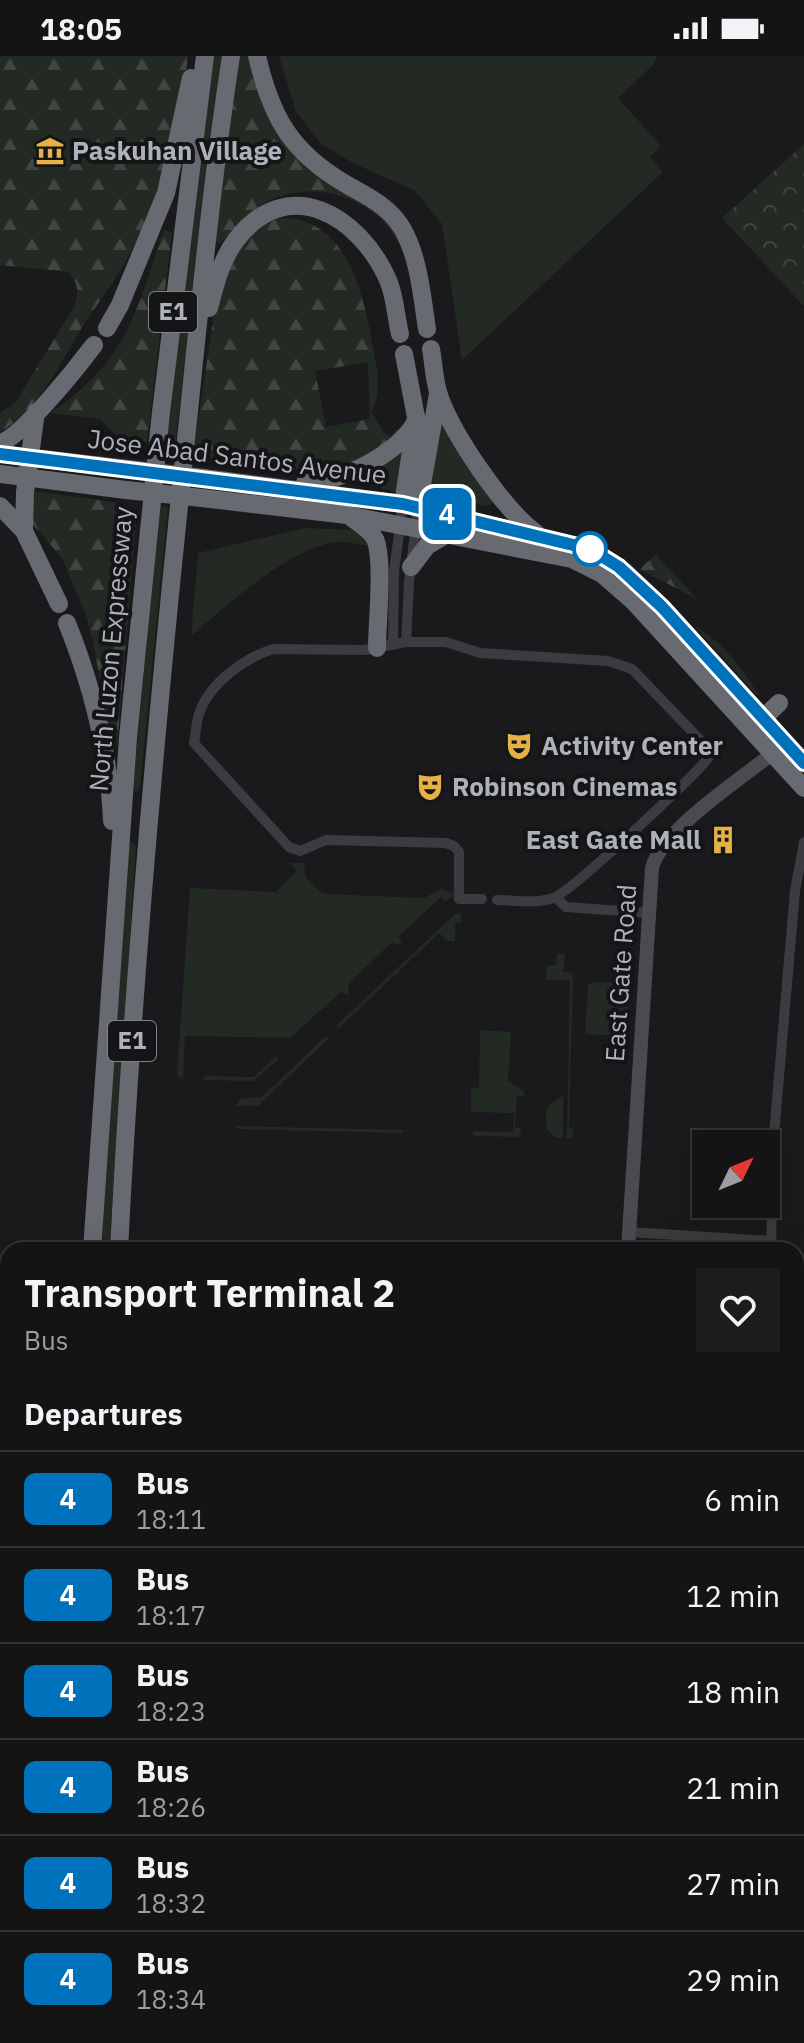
<!DOCTYPE html>
<html lang="en">
<head>
<meta charset="utf-8">
<style>
  :root { --surface:#141415; --page:#1d1d1e; --text:#f1f3f6; --muted:#9d9ea0; --line:#333334 }
  body { margin:0; font-family:"IBM Plex Sans",sans-serif; background:var(--page); color:var(--text); height:100vh; display:flex; flex-direction:column; font-size:30px; white-space:nowrap }
  * { box-sizing:border-box; margin:0 }
  p { font-size:26px; color:var(--muted) }
  .icon { flex:none; width:44px; height:44px; fill:none; stroke:currentColor; stroke-width:2; stroke-linecap:round; stroke-linejoin:round }
  .map { position:relative; flex:1; overflow:hidden }
  .side { position:absolute; left:0px; top:1186px; width:804px; height:802px; display:flex; flex-direction:column; background:var(--surface); border-radius:24px 24px 0 0; box-shadow:0 8px 32px #0002,0 0 0 2px var(--line) }
  .side>* { flex:none }
  .badge { padding:0 16px; border-radius:12px; font-size:28px; line-height:52px }
  .needle { width:52px; rotate:47deg }
  .controls { position:absolute; left:692px; top:1074px; display:grid; gap:16px }
  .controls a { display:grid; place-items:center; width:88px; height:88px; border-radius:0px; background:var(--surface); box-shadow:0 8px 32px #0002,0 0 0 2px var(--line); font-size:40px }
  .map>.badge { position:absolute; translate:-50% -50%; box-shadow:0 0 0 4px #fff }
  h2 { padding:0 24px; font-size:30px; line-height:72px }
  .round { display:grid; place-items:center; flex:none; width:84px; height:84px; border-radius:0px; background:var(--page) }
  .head { display:flex; align-items:center; justify-content:space-between; height:136px; padding:0 24px }
  h1 { font-size:38px; font-weight:700; line-height:60px }
  ul { padding:0; list-style:none }
  li { display:flex; align-items:center; gap:24px; height:96px; padding:0 24px; border-top:2px solid var(--line) }
  li div { flex:1 }
  li b { display:block; font-size:30px }
  li em { font-style:normal }
  li .badge { min-width:88px; font-weight:700; text-align:center }
  .status { display:flex; justify-content:space-between; align-items:center; height:56px; padding:0 40px; background:var(--surface); direction:ltr }
  .status svg { height:22px; fill:currentColor }
  .map>svg:first-child { display:block }
  .green { fill:#222a23 }
  .forest { fill:url(#forest-firs); fill-rule:evenodd }
  .park { fill:url(#park-crowns) }
  .lines { fill:none; stroke-linecap:round; stroke-linejoin:round }
  .street { stroke:#3b3c40; stroke-width:10 }
  .secondary { stroke:#494b50; stroke-width:14 }
  .highway { stroke:#676a71; stroke-width:18 }
  .highway-bridge { stroke:#676a71; stroke-width:18 }
  .line-casing { stroke:#fff; stroke-width:18 }
  .line { stroke:#0072bc; stroke-width:12 }
  .stop-dot { fill:#fff; stroke:#0072bc; stroke-width:4 }
  .labels { text-anchor:middle; stroke-width:8; stroke-linejoin:round; paint-order:stroke }
  .shield { fill:#151517; stroke:#7f8289; stroke-width:2 }
  .shield-label { font-size:24px; font-weight:bold; fill:#adb1ba }
  .poi-label { font-size:26px; font-weight:bold; fill:#adb1ba; stroke:#151517; text-anchor:start }
  .street-label { font-size:26px; fill:#adb1ba; stroke:#151517 }
</style>
</head>
<body>
<div class="status"><b>18:05</b><svg viewBox="0 0 49 12"><path d="M0 12V9h3v3zM5 12V6h3v6zM10 12V3h3v9zM15 12V0h3v12zM26 1h20v11H26zM47 4h2v5h-2z"/></svg></div>
<div class="map">
<svg width="804" height="1987" viewBox="0 0 804 1987">
  <defs>
    <pattern id="forest-firs" width="22" height="20" patternUnits="userSpaceOnUse" patternTransform="scale(2)"><rect width="22" height="20" fill="#222a23"/><path d="M5 1l3.5 6h-7zM16 11l3.5 6h-7z" fill="#3f4641"/></pattern>
    <pattern id="park-crowns" width="20" height="18" patternUnits="userSpaceOnUse" patternTransform="scale(2)"><rect width="20" height="18" fill="#222a23"/><path d="M2 6a3 3 0 1 1 6 0M12 15a3 3 0 1 1 6 0" fill="none" stroke="#3f4641"/></pattern>
  </defs>
  <rect width="100%" height="100%" fill="#1a1a1c"/>
  <!-- green -->
  <path class="green" d="M209,0h17l-25,158 -27,242 -9,-1z
    M279,0h378l-4,9 -35,33 43,48 -11,11 13,15 -201,188 -20,-136 -28,-34 -61,-27 -32,-19 -25,-32z
    M441,368l53,75 -2,5 -7,2 -51,-10 -3,-8 7,-60z
    M405,388l-9,48 -48,-12z
    M160,450l8,1 -28,281 -4,4 -3,-4z
    M305,472l50,2 14,16c-10,-1 -22,-5 -31,-4 -46,4 -113,64 -147,94l7,-83z
    M695,571c24,11 54,47 64,71z
    M133,786l3,5 -27,403h-8l8,-143 20,-263z
    M290,807h14l2,15 17,16 101,4 18,-9 9,4 3,-3 -1,6 -8,5 -4,-4 -43,40 4,5 -2,2 -9,-1 -43,41 1,9 -2,2 -5,-4 -52,47 -105,-2 -2,44 -6,-6 13,-186 86,4 21,-21z
    M455,858h6v9h-6v18h-7l-9,-8 -101,96 -1,-4z
    M557,898h8l-2,18 10,1 -4,155 4,1v9h-6l3,-158h-24l1,-14 9,-1z
    M594,926h36l-5,54 -40,-2 3,-50z
    M480,974l31,2 -3,49 16,11v4h-7l-2,31 5,1 1,7 -4,2 -43,-1 -3,-5 42,1 1,-19 -43,-1v-24h8z
    M325,981l4,1 -71,68h-23l6,-7 21,-2z
    M275,1001l4,2 -26,22 -50,-1 2,-4 49,1z
    M563,1040v42l-8,-1 -8,-7c-2,-22 -3,-22 16,-34z
    M235,1070l169,4 -3,3 -163,-4z"/>
  <!-- forest -->
  <path class="forest" d="M0,0h188c-9,74 -29,151 -68,215 -13,21 -28,40 -41,61 -20,35 -43,80 -79,100v-19l15,-10 59,-96c5,-13 5,-26 -7,-35l-67,-7z
    M240,0h7l24,63 122,104 12,30c-7,-12 -15,-25 -25,-35 -32,-29 -83,-36 -120,-12 -16,11 -25,28 -41,37l-3,-2 1,-41z
    M283,162c63,1 80,74 89,124 4,25 12,47 -1,70l14,22 6,2 7,-8v8l-53,33 -32,4 -36,-4 -6,-8 -11,-2 -11,6 -56,-9 21,-143 19,-58 21,-24 15,-10zM368,306l2,57 -44,8 -11,-56z
    M164,174l8,2 -25,210 -27,-3 -20,-20 -50,-6c77,-51 86,-101 114,-183z
    M34,435l87,12 15,17 -19,228 -8,-18 -16,-88 -7,-27 -24,-57 -33,-38z
    M656,499l41,44 -58,-30z"/>
  <!-- park -->
  <path class="park" d="M804,88v162l-82,-88z"/>
  <g class="lines">
    <!-- street -->
    <path class="street" d="M406,586l3,-59 9,-76
      M393,589l1,-74 9,-67
      M556,842l10,9 83,6
      M482,843h-23v-47l-5,-6 -8,-3 -120,-3 -26,11 -11,-4 -95,-104c2,-10 2,-22 6,-32 11,-29 45,-53 73,-62l92,1 41,-8h40l34,11 128,8 24,8 74,77 3,11c-13,18 -139,136 -156,141 -17,6 -38,2 -56,2
      M629,1176l142,9
      M771,1194l2,-104 22,-255 9,-49
      M796,1389l8,54
      M796,1626h8
      M796,1663l8,-2
      M0,1769l8,1
      M0,1809h8
      M0,1845l8,1
      M354,1980v7
      M53,1987v-7
      M545,1987v-7"/>
    <!-- secondary -->
    <path class="secondary" d="M628,1194l24,-382c9,-37 88,-89 120,-114
      M796,1918h8
      M0,1924h8"/>
    <!-- highway -->
    <path class="highway" d="M257,0c14,60 33,95 87,127 22,13 44,22 58,45 17,29 20,69 25,101
      M209,252c6,-23 12,-48 27,-68 52,-68 124,-24 152,40 7,16 8,37 12,54
      M107,272l13,-23 46,-112 25,-115
      M431,293c3,16 3,34 9,49 14,38 63,111 96,135
      M0,387c21,-5 79,-78 94,-98
      M0,398l128,15
      M0,418l126,16
      M204,422l199,26 187,45 35,23 37,35 142,156
      M305,427c37,-2 90,-27 110,-60
      M202,442l145,17 225,44 30,15 31,27 171,187
      M403,448l13,-87 -12,-63
      M0,450l24,25 35,73
      M418,451l20,-113
      M352,462c8,6 18,12 23,21 9,20 2,85 2,109
      M24,475l1,-39 11,-80
      M411,511l16,-21 20,-12
      M67,567c26,65 42,128 45,198
      M757,668l22,-21
      M92,1194l36,-512 33,-326 44,-356
      M119,1194c14,-280 40,-560 70,-839 12,-118 24,-237 42,-355
      M66,1980v7
      M100,1987v-7"/>
    <!-- highway-bridge -->
    <path class="highway-bridge" d="M128,413l76,9
      M126,434l76,8"/>
  </g>
  <g class="lines">
    <defs>
      <path id="line" d="M0,398l403,50 187,45 29,18 43,40 142,156"/>
    </defs>
    <!-- line casing -->
    <use href="#line" class="line-casing"/>
    <!-- line -->
    <use href="#line" class="line"/>
  </g>
  <!-- icons -->
  <defs>
    <symbol id="museum-bare" viewBox="-9 -9 18 18"><path d="M0-6L6-3V-2H-6V-3ZM-5-1h2V3h-2ZM-1-1h2V3h-2ZM3-1h2V3H3ZM-6 4H6V6H-6Z" fill="#e6b247" stroke="#151517" stroke-width="2.5" paint-order="stroke"/></symbol>
    <symbol id="theatre-bare" viewBox="-9 -9 18 18"><path d="M-5-5.5Q0-4 5-5.5V0Q5 5 0 6Q-5 5-5 0ZM-3.3-2.5H-1v1.5H-3.3ZM1-2.5H3.3v1.5H1ZM-2.8 1Q0 5.5 2.8 1Z" fill="#e6b247" stroke="#151517" stroke-width="2.5" paint-order="stroke"/></symbol>
    <symbol id="building-bare" viewBox="-9 -9 18 18"><path d="M-4-6H4V6H1V3H-1V6H-4ZM-2.5-4.3h1.7v1.8h-1.7ZM.8-4.3h1.7v1.8H.8ZM-2.5-1h1.7V.8h-1.7ZM.8-1h1.7V.8H.8Z" fill="#e6b247" stroke="#151517" stroke-width="2.5" paint-order="stroke"/></symbol>
  </defs>
  <g fill-rule="evenodd">
    <use href="#museum-bare" x="30" y="75" width="40" height="40"/>
    <use href="#theatre-bare" x="499" y="670" width="40" height="40"/>
    <use href="#theatre-bare" x="410" y="711" width="40" height="40"/>
    <use href="#building-bare" x="703" y="764" width="40" height="40"/>
  </g>
  <!-- markers -->
  <circle class="stop-dot" cx="590" cy="493" r="16"/>
  <g class="labels">
    <!-- shield labels -->
    <g class="shield">
      <rect x="149" y="236" width="48" height="40" rx="6"/>
      <rect x="108" y="965" width="48" height="40" rx="6"/>
    </g>
    <g class="shield-label">
      <text x="173" y="264">E1</text>
      <text x="132" y="993">E1</text>
    </g>
    <!-- poi labels -->
    <g class="poi-label">
      <text x="72" y="104">Paskuhan Village</text>
      <text x="541" y="699">Activity Center</text>
      <text x="452" y="740">Robinson Cinemas</text>
      <text x="701" y="793" text-anchor="end">East Gate Mall</text>
    </g>
    <!-- street labels -->
    <g class="street-label">
      <text transform="translate(237 401) rotate(7)" y="9">Jose Abad Santos Avenue</text>
      <text transform="translate(111 593) rotate(-85)" y="9">North Luzon Expressway</text>
      <text transform="translate(621 917) rotate(-86)" y="9">East Gate Road</text>
    </g>
  </g>
</svg>
<div class="controls">
<a><svg class="needle" viewBox="-14 -14 28 28"><path d="M0-13l5 13h-10z" fill="#e53935"/><path d="M0 13l5-13h-10z" fill="#9d9ea0"/></svg></a>
</div>
<b class="badge" style="left:447px;top:458px;background:#0072bc;color:#fff">4</b>
<section class="side">
<div class="head"><div><h1>Transport Terminal 2</h1><p>Bus</p></div><a class="round"><svg class="icon" aria-label="heart" viewBox="0 0 24 24"><path d="M12 20l-8-8c-3-5 5-10 8-4 3-6 11-1 8 4z"/></svg></a></div>
<h2>Departures</h2>
<ul>
<li><span class="badge" style="background:#0072bc;color:#fff">4</span><div><b>Bus</b><p>18:11</p></div><em>6 min</em></li>
<li><span class="badge" style="background:#0072bc;color:#fff">4</span><div><b>Bus</b><p>18:17</p></div><em>12 min</em></li>
<li><span class="badge" style="background:#0072bc;color:#fff">4</span><div><b>Bus</b><p>18:23</p></div><em>18 min</em></li>
<li><span class="badge" style="background:#0072bc;color:#fff">4</span><div><b>Bus</b><p>18:26</p></div><em>21 min</em></li>
<li><span class="badge" style="background:#0072bc;color:#fff">4</span><div><b>Bus</b><p>18:32</p></div><em>27 min</em></li>
<li><span class="badge" style="background:#0072bc;color:#fff">4</span><div><b>Bus</b><p>18:34</p></div><em>29 min</em></li>
</ul>
</section>
</div>
</body>
</html>
